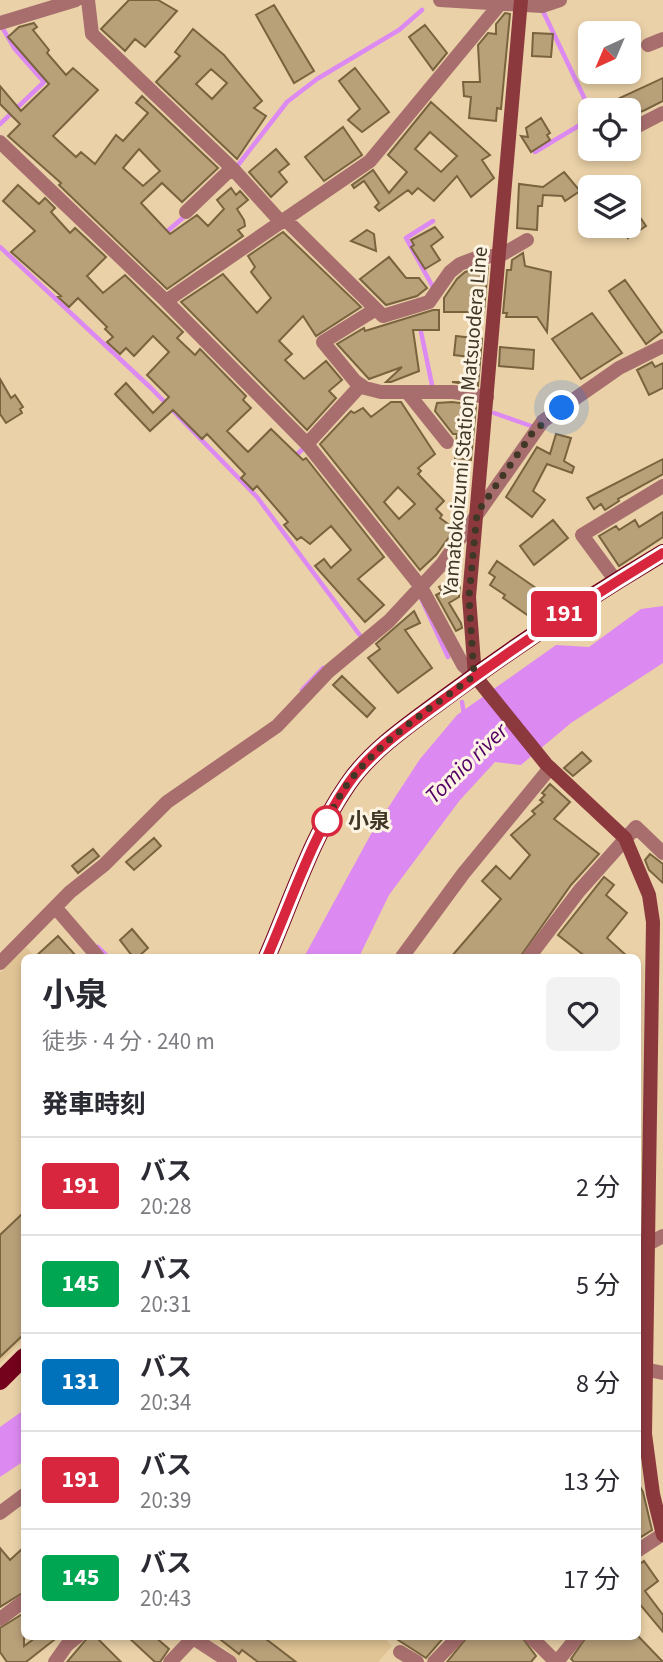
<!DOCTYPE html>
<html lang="ja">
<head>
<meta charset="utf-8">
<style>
  :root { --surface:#fff; --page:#f2f2f3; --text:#2b2b33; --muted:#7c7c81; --line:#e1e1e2 }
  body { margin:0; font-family:"Source Sans 3","Noto Sans JP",sans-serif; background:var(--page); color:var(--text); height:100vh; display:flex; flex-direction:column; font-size:26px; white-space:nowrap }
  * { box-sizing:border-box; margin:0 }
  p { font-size:23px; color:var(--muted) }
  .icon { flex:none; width:38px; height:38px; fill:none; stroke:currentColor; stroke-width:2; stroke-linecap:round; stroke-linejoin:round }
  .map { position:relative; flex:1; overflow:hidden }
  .panel { position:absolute; left:21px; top:954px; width:620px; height:686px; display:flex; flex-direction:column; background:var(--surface); border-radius:10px; box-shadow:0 4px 10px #0003 }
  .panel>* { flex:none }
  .badge { padding:0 14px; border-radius:5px; font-size:24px; line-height:46px }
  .needle { width:46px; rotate:224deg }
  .tools { position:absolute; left:578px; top:21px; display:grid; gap:14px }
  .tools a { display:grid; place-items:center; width:63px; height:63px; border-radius:10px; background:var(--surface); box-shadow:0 4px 10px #0003; font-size:35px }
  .you { position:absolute; width:35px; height:35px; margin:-18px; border:5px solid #fff; border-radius:50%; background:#1a73e8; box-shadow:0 0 0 10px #1a73e833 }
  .map>.badge { position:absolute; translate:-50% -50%; box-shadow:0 0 0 4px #fff }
  h2 { padding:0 21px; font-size:26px; line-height:63px }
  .round { display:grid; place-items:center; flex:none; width:74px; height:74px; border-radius:10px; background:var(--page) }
  .head { display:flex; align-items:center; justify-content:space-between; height:119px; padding:0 21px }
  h1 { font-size:33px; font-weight:700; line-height:52px }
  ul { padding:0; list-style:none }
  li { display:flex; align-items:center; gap:21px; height:98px; padding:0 21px; border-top:2px solid var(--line) }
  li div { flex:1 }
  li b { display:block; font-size:26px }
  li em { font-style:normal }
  li .badge { min-width:77px; font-weight:700; text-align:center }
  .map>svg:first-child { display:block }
  .built { fill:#e1c495 }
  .water { fill:#dc8af1 }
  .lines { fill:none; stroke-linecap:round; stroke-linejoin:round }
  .stream { stroke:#dc8af1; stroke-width:4.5 }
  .building { fill:#b8a079; stroke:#79633e; stroke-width:2; fill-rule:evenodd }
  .minor { stroke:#a86e6e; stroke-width:14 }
  .secondary { stroke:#8c393e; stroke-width:14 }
  .primary { stroke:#75021c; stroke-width:18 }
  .line-casing { stroke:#fff; stroke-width:16 }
  .line { stroke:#d7263d; stroke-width:10 }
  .walk { stroke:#413727; stroke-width:7; stroke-dasharray:0 12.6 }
  .stop-dot { fill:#fff; stroke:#d7263d; stroke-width:3.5 }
  .labels { text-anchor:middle; stroke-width:6; stroke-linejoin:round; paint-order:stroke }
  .street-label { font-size:21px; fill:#413727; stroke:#fef4e4 }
  .stop-label { font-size:21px; font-weight:bold; fill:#413727; stroke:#fef4e4; text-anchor:start }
  .water-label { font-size:23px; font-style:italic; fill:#530064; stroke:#fef4e4 }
</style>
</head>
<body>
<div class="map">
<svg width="663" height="1662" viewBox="0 0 663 1662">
  <rect width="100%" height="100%" fill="#ead1a8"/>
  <!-- built -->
  <path class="built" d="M26,947l9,10h-11v382l-24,24v-390z
    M200,1636h182l10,10 -14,16h-139l-14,-14z"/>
  <!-- water -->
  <path class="water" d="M663,606v57l-92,60 -50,42 -26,-3 -35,38 -71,95 -30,62h-55l67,-123 49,-75 37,-44 99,-70 33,2 52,-38z
    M24,1410v51l-24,16v-50z"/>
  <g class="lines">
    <!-- stream -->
    <path class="stream" d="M542,9l48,101
      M0,124l44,-42 -30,-34 -12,-21
      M535,152l55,-33
      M235,169l52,-67 30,-23 82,-49 23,-20
      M433,221l-27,17 28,51
      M163,235l22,-19
      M0,247l151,141 106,109 105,141
      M420,327l13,63
      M494,413l37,13
      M293,458l12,-11
      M421,598l27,59
      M302,690l21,-22
      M462,702l2,12
      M98,947l10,10"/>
  </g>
  <!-- building -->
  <path class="building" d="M129,0h29l19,11 -32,36 -10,-8 -10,12 -24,-22z
    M274,5l40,66 -20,12 -38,-68z
    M505,13l5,1 -9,95 -4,-1 -1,13 -27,-3 2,-21 -7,-1 -1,-14h17l-2,-37 10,-12 8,1v-10z
    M34,23l3,4 -4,3 16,20 -2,3 19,22 7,-7 25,22 -45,46 23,21 5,-5 14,12 21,-29 7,6 25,-28 -12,-10 6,-7 76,72 -36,34 -20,-19 -21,20 29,31 27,-19 11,11 16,-17 -7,-9 14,-12 5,7 4,-4 8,9 -11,9 7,11 1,6 -7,4 5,6 -76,53 -108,-104 2,-2 -53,-47 12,-12 -20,-20v-18l21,25 28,-27 -41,-47 11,-10zM139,149l21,22 -17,15 -20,-18z
    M425,25l22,28 -14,17 -24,-33z
    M193,29l31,26 38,46 -8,7 12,8 -29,43 -81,-77 24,-26 -5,-4zM211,69l16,14 -15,16 -16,-15z
    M533,33l20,1 -2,23 -19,-1z
    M355,68l34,44 -27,20 -14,-12 12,-11 -21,-28z
    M663,78v23l-18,9 -17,7v-7h-34z
    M431,102l59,53 -8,5 12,18 -23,19 -14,-21 -23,25 -16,-13 -6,6 -4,-4 -29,21 -4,-4 4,-4 -15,-22 -10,7 -2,-3 21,-15 16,23 18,-21 -19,-17zM430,132l27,24 -16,16 -26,-23z
    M541,118l9,15 -3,2 3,5 -19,12 -10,-16 7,1 -2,-9z
    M343,127l19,28 -38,26 -19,-24z
    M276,149l13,15 -10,8 8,10 -16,15 -22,-25z
    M564,172l16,19 -15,10 -3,-5 -19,-1 -1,11h-4l-1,24 -20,-2 2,-44 24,3z
    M18,185l21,19 6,-6 10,10 -4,4 19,21 5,-5 31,29 -19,19 16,17 22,-18 58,57 -6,6 18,17 5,-6 46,47 -3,4 8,8 -24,23 21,21 23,-23 32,31 3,-2 78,99 -26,22 26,26 -19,17 -50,-56 9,-7 7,9 20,-18 -20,-24 -21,18 -9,-7 -4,3 -13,-15 4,-3 -31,-36 -4,4 -12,-12 4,-4 -38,-40 -5,5 -29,-29 -23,21 -35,-37 11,-11 27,30 16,-16 -22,-22 22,-23 -16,-16 -19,20 -8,-8 -6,6 -13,-12 6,-5 -8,-8 2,-2 -29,-29 -9,9 -11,-10 3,-1 -50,-44 24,-21 -32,-30z
    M628,200l18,26 -18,12z
    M435,227l8,10 -12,9 9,14 -15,9 -14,-22 3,-2 -3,-5z
    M367,230l7,4 2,17 -25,-10z
    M283,232l78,75 -45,29 -13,-20 -24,25 13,13 -7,6 19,19 22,-18 16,19 -13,11 7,7 -29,32 -126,-128 42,-28 34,39 14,-15 -20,-26 4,-5 -7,-11z
    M523,253l2,13 26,6 -4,60 -10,-15h-31l1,-4h-4l4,-43h4l1,-10z
    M389,257l17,21h13l8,10 -10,8 -31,9 -26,-26z
    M488,266l-4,46h-40v-14l13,-19 8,-7z
    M625,280l37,52 -16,12 -37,-53z
    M433,310h6v20h-26l6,41 -28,11h-5l16,-15 -33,12 -32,-35 27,-16 1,3z
    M592,313l30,40 -41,26 -29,-40z
    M456,336l26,3 -4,47 -26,-4h15l4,-25 -17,-2z
    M500,347l34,3 -1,19 -34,-3z
    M652,362l3,5 8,-4v25l-14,7 -12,-25z
    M0,379l11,19 4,-3 8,12 -3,2 2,4 -16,10 -6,-9z
    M391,402h10l34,52 -17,14 3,3 -3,3 26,27 -8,8 6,6 -2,3 15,11 -19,26 -16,15 -100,-126 31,-33 3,2 9,-5 8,9zM398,487l17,17 -16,15 -15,-17z
    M452,402l24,3 -5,55 -16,-2 2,-24h-4l-18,-23 2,-8z
    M556,434l15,4 -7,23 10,6 -2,6 -25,-9 -14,27 12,9 -13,17 -26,-20 31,-50 13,7z
    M663,459v15l-45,25 1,2 -14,9 -4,-6 -7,5 -7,-11z
    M663,512v25l-44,29 -20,-30 17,-10 3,4 16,-10 4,7z
    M553,520l15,18 -34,27 -14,-19z
    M497,561l59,41 -23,17 -30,-21 2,-3 -15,-10 5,-8 -6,-4z
    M456,578l4,7 -1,12 -10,6 12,20 1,5 -6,3 -20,-36 6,-3 -3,-5z
    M414,611l6,12 -15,7 27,38 -34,25 -30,-35 12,-9 -4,-5z
    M342,676l33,32 -8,9 -34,-32z
    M582,752l9,9 -18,15 -9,-8z
    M550,784l20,18 -16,17 45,35 -28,31 -51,72h-69l50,-58 -19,-18 14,-15 14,13 20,-24 -19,-20 24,-21 -3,-3 11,-9 -3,-2 5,-5 -3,-2z
    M154,838l7,8 -27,24 -8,-8z
    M93,849l6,7 -21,17 -6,-7z
    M650,854l13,10v19l-14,-13 -4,-10z
    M604,877l10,8 -8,10 21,18 -20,25 21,19h-42l-28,-22z
    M132,929l16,19 -10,9h-5l-13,-17z
    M58,936l19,21h-42z
    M24,1212v122l-24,23v-122z
    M637,1481l6,11 9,38 -11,7 -4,-7z
    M24,1547v45l-24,15v-59l10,12z
    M644,1561l14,20 -13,10 18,24v17l-26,-31v-35z
    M24,1613v33l14,-10h21l-33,26h-19l-7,-10v-24z
    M89,1636h6l26,26h-54z
    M127,1636h27l15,13 -9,13h-5z
    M216,1636h46l34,26h-38l-16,-12 -3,4z
    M392,1636h53l-19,22z
    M468,1636h53l15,20 -5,6h-84z
    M587,1636h51l25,26h-89l-3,-3z"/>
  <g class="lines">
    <!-- minor -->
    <path class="minor" d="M88,0l4,34 140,134 48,53
      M440,0l102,6 18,-6
      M0,23l76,-23
      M648,45l15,-6
      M628,131l35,-18
      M0,142l166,159 141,143 114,143 42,78 12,11
      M186,212l46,-44
      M285,219l98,97 46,-14 21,-30 10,-8 16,-6 25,-3 26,-15
      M166,301l204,-140 130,-157
      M376,309l-53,33 32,39 10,7 16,4h72l34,5
      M407,392l40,50
      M307,444l54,-59
      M616,581l-34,-46 81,-49
      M55,907l43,50
      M402,957l61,-83 87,-106
      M529,957l50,-66 57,-64 27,26
      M0,963l70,-71 34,-27 63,-63 110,-76 52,-55 60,-50 53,-57 101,-143 76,-53 44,-22
      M637,1250l26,-14
      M644,1369l19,4
      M0,1513l24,-18
      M637,1551l26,-17
      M0,1619l24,-18
      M190,1636l40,26
      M530,1636l26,26
      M400,1652l17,10
      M55,1662l12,-17 11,-9
      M170,1662l22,-23
      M434,1662l25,-26
      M557,1662l21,-26"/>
    <!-- secondary -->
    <path class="secondary" d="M521,0l-52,597 6,79 71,88 79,74 24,57 4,27 -8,512 8,60 10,41"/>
    <!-- primary -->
    <path class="primary" d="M267,957c25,-57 45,-121 81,-173 23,-34 62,-60 94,-84 72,-53 145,-102 221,-147
      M0,1381l24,-24"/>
  </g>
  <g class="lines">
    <defs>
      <path id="line" d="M267,957c25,-57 45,-121 81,-173 24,-35 65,-62 99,-87 70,-52 142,-99 216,-144"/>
    </defs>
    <!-- line casing -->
    <use href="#line" class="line-casing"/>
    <!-- line -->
    <use href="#line" class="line"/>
    <!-- walk -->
    <path class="walk" d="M327,821l-3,4c8,-14 15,-30 25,-43 33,-43 82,-74 125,-106l-5,-79 8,-84 56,-81 29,-24"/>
  </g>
  <!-- markers -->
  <circle class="stop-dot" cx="327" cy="821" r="14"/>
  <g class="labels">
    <!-- street labels -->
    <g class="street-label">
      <text transform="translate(465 421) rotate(-85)" y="7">Yamatokoizumi Station Matsuodera Line</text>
    </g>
    <!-- stop labels -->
    <g class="stop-label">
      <text x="348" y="828">小泉</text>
    </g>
    <!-- water labels -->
    <g class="water-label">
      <text transform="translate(466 763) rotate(-44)" y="8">Tomio river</text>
    </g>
  </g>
</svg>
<div class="tools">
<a><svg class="needle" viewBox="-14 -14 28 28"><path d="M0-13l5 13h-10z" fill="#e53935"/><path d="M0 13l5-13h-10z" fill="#7c7c81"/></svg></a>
<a><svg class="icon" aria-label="locate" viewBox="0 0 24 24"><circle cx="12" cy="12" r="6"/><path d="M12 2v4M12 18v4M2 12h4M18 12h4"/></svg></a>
<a><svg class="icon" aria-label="layers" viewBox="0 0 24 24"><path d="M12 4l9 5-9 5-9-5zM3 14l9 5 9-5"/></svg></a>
</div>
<div class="you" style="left:562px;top:408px"></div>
<b class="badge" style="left:564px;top:614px;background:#d7263d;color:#fff">191</b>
<section class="panel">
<div class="head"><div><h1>小泉</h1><p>徒歩 · 4 分 · 240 m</p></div><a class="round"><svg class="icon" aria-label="heart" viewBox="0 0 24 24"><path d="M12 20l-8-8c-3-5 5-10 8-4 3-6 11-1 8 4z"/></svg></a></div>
<h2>発車時刻</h2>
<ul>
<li><span class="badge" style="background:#d7263d;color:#fff">191</span><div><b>バス</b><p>20:28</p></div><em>2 分</em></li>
<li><span class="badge" style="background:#00a651;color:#fff">145</span><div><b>バス</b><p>20:31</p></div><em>5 分</em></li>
<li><span class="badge" style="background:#0072bc;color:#fff">131</span><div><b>バス</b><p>20:34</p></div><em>8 分</em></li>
<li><span class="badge" style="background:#d7263d;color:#fff">191</span><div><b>バス</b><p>20:39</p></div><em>13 分</em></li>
<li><span class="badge" style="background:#00a651;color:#fff">145</span><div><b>バス</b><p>20:43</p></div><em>17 分</em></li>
</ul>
</section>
</div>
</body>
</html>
